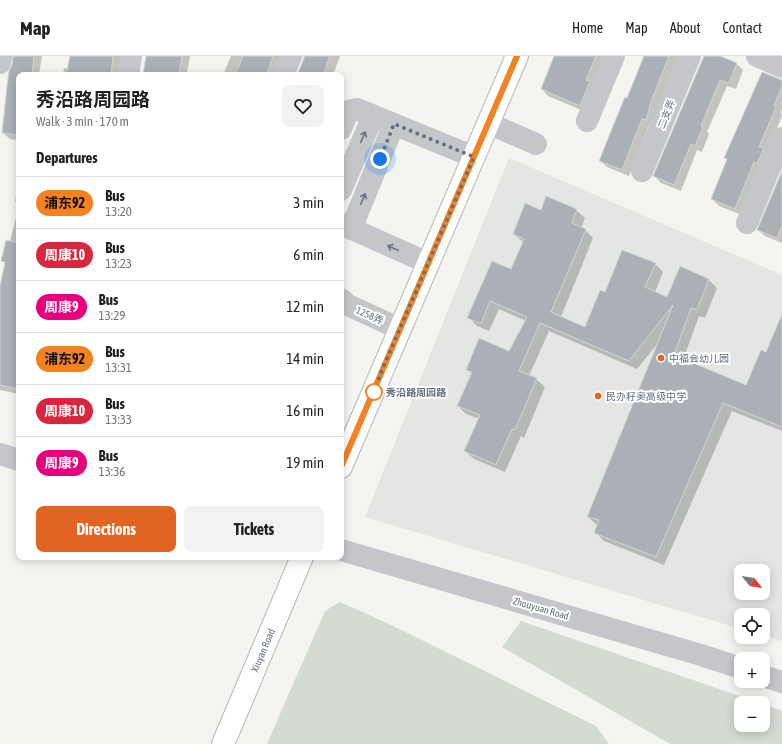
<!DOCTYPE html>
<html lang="en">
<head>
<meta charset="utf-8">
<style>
  :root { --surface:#fff; --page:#f2f2f2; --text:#222; --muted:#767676; --line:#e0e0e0; --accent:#e16423 }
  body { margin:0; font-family:"Asap Condensed","Noto Sans SC",sans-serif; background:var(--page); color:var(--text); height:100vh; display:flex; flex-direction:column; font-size:15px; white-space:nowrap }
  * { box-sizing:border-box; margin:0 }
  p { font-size:13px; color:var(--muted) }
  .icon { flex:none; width:22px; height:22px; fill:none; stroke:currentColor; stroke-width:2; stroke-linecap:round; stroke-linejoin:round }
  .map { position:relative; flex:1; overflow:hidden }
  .drawer { position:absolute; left:16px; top:16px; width:328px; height:488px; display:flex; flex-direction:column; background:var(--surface); border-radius:8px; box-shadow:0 2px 10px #0003 }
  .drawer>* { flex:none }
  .badge { padding:0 8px; border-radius:13px; font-size:14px; line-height:26px }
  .needle { width:26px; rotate:120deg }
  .controls { position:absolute; left:734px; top:508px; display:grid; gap:8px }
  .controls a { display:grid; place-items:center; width:36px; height:36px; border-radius:8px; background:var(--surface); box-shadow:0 2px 10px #0003; font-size:20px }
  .you { position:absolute; width:20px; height:20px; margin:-10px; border:3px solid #fff; border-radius:50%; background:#1a73e8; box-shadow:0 0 0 6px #1a73e833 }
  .map>.badge { position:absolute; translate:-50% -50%; box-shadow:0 0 0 2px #fff }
  h2 { padding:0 20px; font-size:15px; line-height:36px }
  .round { display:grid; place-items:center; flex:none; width:42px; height:42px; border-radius:8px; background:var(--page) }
  .headline { display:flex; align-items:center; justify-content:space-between; height:68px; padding:0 20px }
  h1 { font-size:19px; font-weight:700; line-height:30px }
  .primary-button { display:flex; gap:8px; margin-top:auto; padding:8px 20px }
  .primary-button a { flex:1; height:46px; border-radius:8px; background:var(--accent); color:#fff; font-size:16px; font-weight:700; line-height:46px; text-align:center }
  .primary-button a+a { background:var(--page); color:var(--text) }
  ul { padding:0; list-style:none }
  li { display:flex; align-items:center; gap:12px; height:52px; padding:0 20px; border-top:1px solid var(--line) }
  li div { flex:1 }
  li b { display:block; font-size:15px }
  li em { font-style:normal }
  li .badge { min-width:44px; font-weight:700; text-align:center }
  header { display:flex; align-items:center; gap:24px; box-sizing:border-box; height:56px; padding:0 20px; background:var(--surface); border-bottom:1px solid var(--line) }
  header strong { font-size:19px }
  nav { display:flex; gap:22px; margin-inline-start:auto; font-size:14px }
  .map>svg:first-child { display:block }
  .built { fill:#e4e6e4; fill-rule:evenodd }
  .green { fill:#d4dbd1 }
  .shadow { fill:#0003 }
  .building { fill:#aab0b6; stroke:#d5d5d3 }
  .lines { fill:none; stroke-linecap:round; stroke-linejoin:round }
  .major-casing { stroke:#b4b7bc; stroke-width:24 }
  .minor { stroke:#c4c6ca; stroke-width:22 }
  .major { stroke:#fff; stroke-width:22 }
  .oneway { stroke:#687485 }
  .line-casing { stroke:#fff; stroke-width:9 }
  .line { stroke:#f58220; stroke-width:6 }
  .walk { stroke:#637081; stroke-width:4; stroke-dasharray:0 7.2 }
  .poi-dot { fill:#e16423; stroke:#fff; stroke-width:1.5 }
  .stop-dot { fill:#fff; stroke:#f58220; stroke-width:2 }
  .labels { text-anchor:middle; stroke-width:4; stroke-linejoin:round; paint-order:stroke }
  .street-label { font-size:10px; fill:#637081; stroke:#fff }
  .poi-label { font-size:10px; fill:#637081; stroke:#fff; text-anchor:start }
  .stop-label { font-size:10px; font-weight:bold; fill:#637081; stroke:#fff; text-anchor:start }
</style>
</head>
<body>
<header>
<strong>Map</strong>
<nav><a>Home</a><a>Map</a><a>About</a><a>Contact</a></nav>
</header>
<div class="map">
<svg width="782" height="688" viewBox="0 0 782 688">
  <rect width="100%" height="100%" fill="#f4f4f0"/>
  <!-- built -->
  <path class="built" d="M509,102l273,117v366l-19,-6v-20h-22v14l-376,-112zM741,515h22v22h-22z"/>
  <!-- green -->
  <path class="green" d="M340,546l45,20 211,104 13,18h-342l58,-133z
    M521,565l239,82h-19v22h22v-21l19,7v33h-112l-168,-97z"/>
  <!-- shadow -->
  <path class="shadow" d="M14,0h28l-3,19h-20v65l-9,-1 -7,-6z
    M71,0h54l-7,19h-55l1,-7 4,1z
    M147,0h43l-3,17 -1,-1 -1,3h-42z
    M231,0h51l-7,19h-52z
    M304,0h36l-7,19h-35z
    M556,0h55l-25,56 -38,-16 -6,-7z
    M645,0h35l-28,70 -3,-1 -20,51 -22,-9 -7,-6z
    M704,0h14l19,8 6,6 -7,19 -9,-3 -20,46 2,2 -7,18 -5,-2 -16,41 -20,-8 -7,-7z
    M782,25v28l-1,3 1,4 -40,99 -23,-9 -7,-7 16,-38 -3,-3z
    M782,117v70l-17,-7 -7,-6z
    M19,125v213l-19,-4v-88l6,-38 -4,-3 8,-19 9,-37 -4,-4z
    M576,154l9,8 -4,10 4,2 8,8 -32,79 24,11 21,-35 49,-29 8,8 -8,20 13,6 12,-31 29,13 8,8 -12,30 -6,-2 -16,44 64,27 20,-34 15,-37v115l-50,-20 -68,154 -60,-24 -8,-8 2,-7 -10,-9 71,-175 -22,27 -88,-38 -20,45 7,3 9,8 -21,51 -3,-2 -16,36 -31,-13 -9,-8 15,-32 -14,-5 -8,-8 14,-31 -5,-6 43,-17 16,-31 -27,-12 -10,22 -12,-5 -8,-8 43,-48 11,-28 -9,-8 27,-23z
    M341,271l2,2 -2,6z"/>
  <!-- building -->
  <path class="building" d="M13,0h21l-2,19h-13v60l-17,-2 5,-47 2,-15 3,-6z
    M70,0h43l-2,19h-45z
    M146,0h36l-3,19h-36z
    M243,0h30l-6,19h-32z
    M305,0h25l-7,19h-26z
    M554,0h42l-10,24 4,1 -10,25 -39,-17z
    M644,0h25l-20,51h1l-4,13 -4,-1 -20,51 -23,-9 14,-35 12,-29 2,1z
    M704,0h16l17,7 -8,20 -9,-3 -19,46 2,1 -8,19 -4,-2 -17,41 -21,-9z
    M762,16l20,8v6l-8,20 2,1 -17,40 5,1 -7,16 -3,-2 -19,47 -24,-10 16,-40 -3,-1z
    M782,115v55l-5,12 -20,-8z
    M546,140l31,13 -5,14 14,6 -35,83 34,15 15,-37 5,2 17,-42 34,13 -11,24 22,10 13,-31 29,13 -12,31 -6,-2 -17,47 72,30 15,-35 5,2 16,-38v113l-59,-24 -67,154 -62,-24 5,-13 -12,-3 86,-212 -44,56 -89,-38 -21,48 18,7 -22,52 -3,-1 -16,36 -32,-14 16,-36 -23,-9 15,-34 -6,-2 13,-32 30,13 18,-34 -37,-16 -9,23 -14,-6 25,-57 19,8 13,-30 -11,-5 12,-31 16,7z
    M6,184l13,3v146l-19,-4v-99l5,-24 -4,-1z"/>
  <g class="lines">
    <defs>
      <g id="major">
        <path d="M341,411l176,-411"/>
        <path id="s1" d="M223,688l79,-187"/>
      </g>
    </defs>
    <!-- major casing -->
    <use href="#major" class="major-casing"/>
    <!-- minor -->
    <path class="minor" d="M757,0l25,11
      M0,7l1,-7
      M128,19l3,-19
      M283,19l8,-19
      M587,65l27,-65
      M488,67l48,21
      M341,73l7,-18 9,-2 117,48
      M642,115l48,-115
      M341,134l32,-74
      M747,167l35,-85
      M341,168l87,39
      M351,173l43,-105
      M341,243l7,6 52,24
      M0,398l19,6
      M341,494l360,105 40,13
      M763,620l19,6"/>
    <!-- major -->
    <use href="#major" class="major"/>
  </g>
  <!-- one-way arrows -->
  <defs><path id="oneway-shaft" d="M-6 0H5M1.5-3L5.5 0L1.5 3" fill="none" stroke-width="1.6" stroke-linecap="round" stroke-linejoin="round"/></defs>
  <g class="oneway">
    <use href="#oneway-shaft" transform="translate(363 81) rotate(-66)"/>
    <use href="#oneway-shaft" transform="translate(363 143) rotate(-67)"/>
    <use href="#oneway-shaft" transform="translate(393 192) rotate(-156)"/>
  </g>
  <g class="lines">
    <defs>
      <path id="line" d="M341,411l176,-411"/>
    </defs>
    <!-- line casing -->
    <use href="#line" class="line-casing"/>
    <!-- line -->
    <use href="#line" class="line"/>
    <!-- walk -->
    <path class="walk" d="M374,336l8,-22 92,-213 -80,-33 -14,35"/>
  </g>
  <!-- markers -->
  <g class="poi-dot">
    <circle cx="661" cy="302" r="4"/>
    <circle cx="598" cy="340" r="4"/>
  </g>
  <circle class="stop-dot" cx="374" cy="336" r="8"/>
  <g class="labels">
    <!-- street labels -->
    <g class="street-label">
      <text transform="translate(666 58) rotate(-68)" y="4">二支弄</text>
      <text transform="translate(370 259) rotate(24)" y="4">1258弄</text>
      <text transform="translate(541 552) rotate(16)" y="4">Zhouyuan Road</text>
      <text dy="4" stroke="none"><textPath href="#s1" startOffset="102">Xiuyan Road</textPath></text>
    </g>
    <!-- poi labels -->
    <g class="poi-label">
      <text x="669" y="306">中福会幼儿园</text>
      <text x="606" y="344">民办籽奥高级中学</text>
    </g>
    <!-- stop labels -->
    <g class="stop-label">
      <text x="386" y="340">秀沿路周园路</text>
    </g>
  </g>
</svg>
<div class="controls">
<a><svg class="needle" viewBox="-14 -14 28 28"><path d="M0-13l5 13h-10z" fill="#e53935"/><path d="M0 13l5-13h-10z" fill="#767676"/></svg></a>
<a><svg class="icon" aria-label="locate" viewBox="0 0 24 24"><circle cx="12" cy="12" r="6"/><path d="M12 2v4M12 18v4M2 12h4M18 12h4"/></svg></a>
<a>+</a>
<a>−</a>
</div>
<div class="you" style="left:380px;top:103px"></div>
<section class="drawer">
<div class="headline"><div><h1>秀沿路周园路</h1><p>Walk · 3 min · 170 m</p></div><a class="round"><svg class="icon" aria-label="heart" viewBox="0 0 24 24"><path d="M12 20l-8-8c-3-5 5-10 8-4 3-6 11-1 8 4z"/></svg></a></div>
<h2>Departures</h2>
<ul>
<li><span class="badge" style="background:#f58220;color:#111">浦东92</span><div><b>Bus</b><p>13:20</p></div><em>3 min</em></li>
<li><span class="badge" style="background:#d7263d;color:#fff">周康10</span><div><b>Bus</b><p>13:23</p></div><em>6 min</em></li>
<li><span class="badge" style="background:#e6007e;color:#fff">周康9</span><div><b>Bus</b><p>13:29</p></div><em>12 min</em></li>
<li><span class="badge" style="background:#f58220;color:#111">浦东92</span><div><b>Bus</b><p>13:31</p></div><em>14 min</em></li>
<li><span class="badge" style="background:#d7263d;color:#fff">周康10</span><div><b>Bus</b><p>13:33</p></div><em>16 min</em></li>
<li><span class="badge" style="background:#e6007e;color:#fff">周康9</span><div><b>Bus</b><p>13:36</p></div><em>19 min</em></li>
</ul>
<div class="primary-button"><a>Directions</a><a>Tickets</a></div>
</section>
</div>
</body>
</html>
